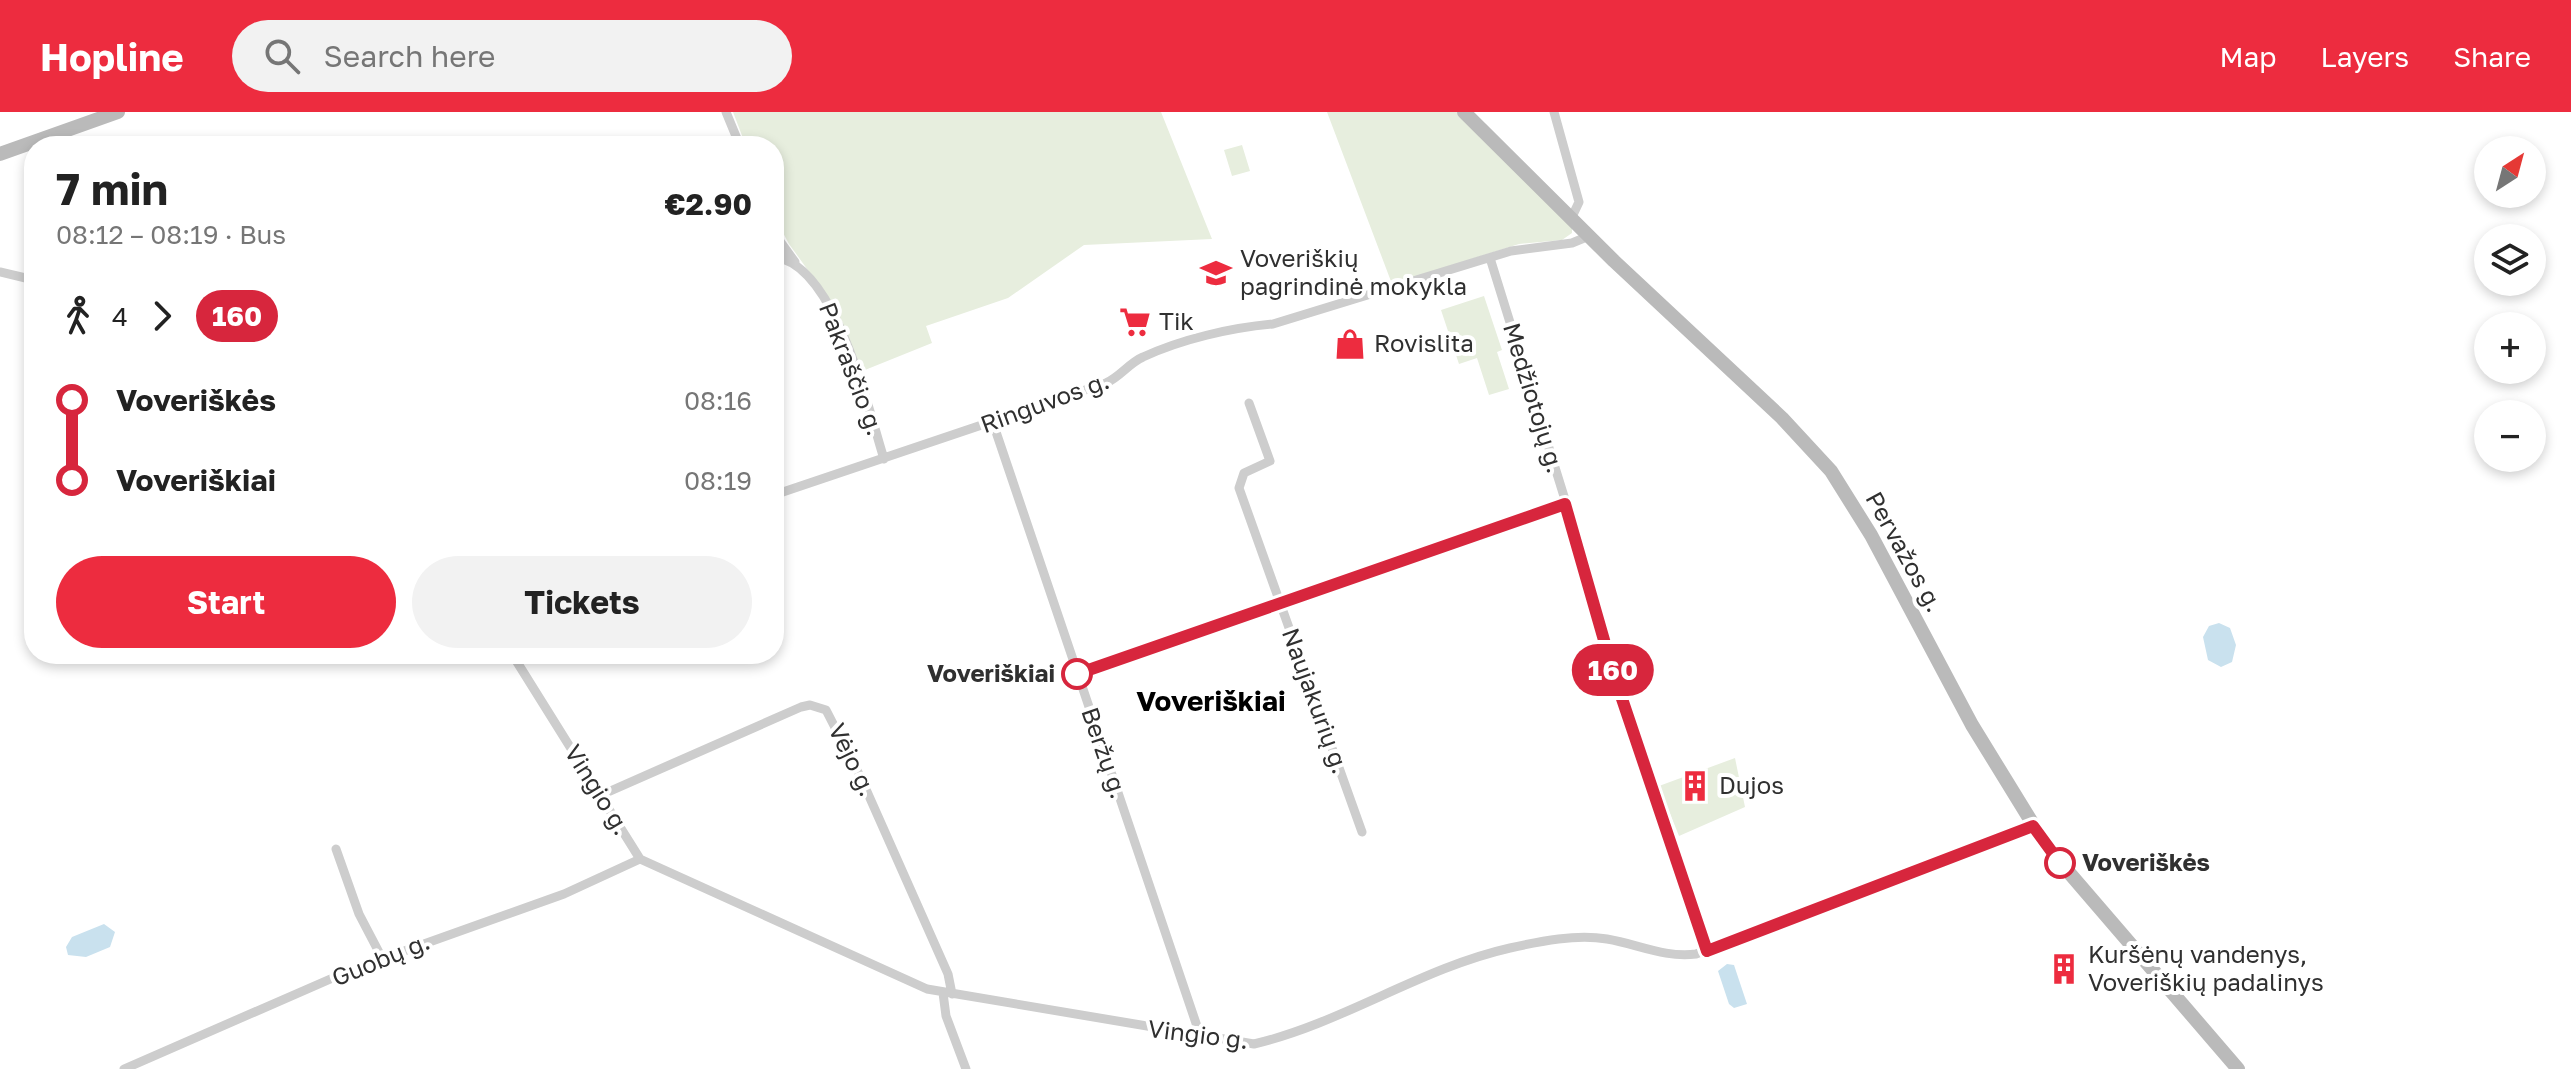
<!DOCTYPE html>
<html lang="en">
<head>
<meta charset="utf-8">
<style>
  :root { --surface:#fff; --page:#f2f2f2; --text:#222; --muted:#767676; --accent:#ed2c3f }
  body { margin:0; font-family:"Golos Text",sans-serif; background:var(--page); color:var(--text); height:100vh; display:flex; flex-direction:column; font-size:30px; white-space:nowrap }
  * { box-sizing:border-box; margin:0 }
  p { font-size:26px; color:var(--muted) }
  .icon { flex:none; width:44px; height:44px; fill:none; stroke:currentColor; stroke-width:2; stroke-linecap:round; stroke-linejoin:round }
  .map { position:relative; flex:1; overflow:hidden }
  .details { position:absolute; left:24px; top:24px; width:760px; height:528px; display:flex; flex-direction:column; background:var(--surface); border-radius:32px; box-shadow:0 4px 12px #0003 }
  .details>* { flex:none }
  .badge { padding:0 16px; border-radius:26px; font-size:28px; line-height:52px }
  .needle { width:52px; rotate:36deg }
  .tools { position:absolute; left:2474px; top:24px; display:grid; gap:16px }
  .tools a { display:grid; place-items:center; width:72px; height:72px; border-radius:50%; background:var(--surface); box-shadow:0 4px 12px #0003; font-size:40px }
  .map>.badge { position:absolute; translate:-50% -50%; box-shadow:0 0 0 4px #fff }
  .legs { display:flex; align-items:center; gap:12px; height:88px; padding:0 32px; font-size:26px }
  .legs p { margin-inline-start:auto }
  .head { display:flex; align-items:center; justify-content:space-between; height:136px; padding:0 32px }
  h1 { font-size:44px; font-weight:700; line-height:60px }
  .button { display:flex; gap:16px; margin-top:auto; padding:16px 32px }
  .button a { flex:1; height:92px; border-radius:48px; background:var(--accent); color:#fff; font-size:32px; font-weight:700; line-height:92px; text-align:center }
  .button a+a { background:var(--page); color:var(--text) }
  ul { padding:0 32px; list-style:none }
  li { display:flex; align-items:center; gap:28px; height:80px; font-size:30px }
  li i { display:grid; place-items:center; width:12px; height:100%; margin:0 10px; background:currentColor }
  li i::after { content:''; width:20px; height:20px; margin:-10px; border:6px solid; border-radius:50%; background:var(--surface) }
  li p { margin-inline-start:auto }
  li:first-child i { background:linear-gradient(#0000 50%,currentColor 0) }
  li:last-child i { background:linear-gradient(currentColor 50%,#0000 0) }
  header { display:flex; align-items:center; gap:48px; box-sizing:border-box; height:112px; padding:0 40px; background:var(--accent); color:#fff }
  header strong { font-size:38px }
  nav { display:flex; gap:44px; margin-inline-start:auto; font-size:28px }
  .search { width:560px; height:72px; background:var(--page); display:flex; align-items:center; gap:20px; box-sizing:border-box; padding:0 28px; border-radius:44px; color:var(--muted); font-size:30px }
  .map>svg:first-child { display:block }
  .green { fill:#e7eede }
  .water { fill:#c9e1ee }
  .lines { fill:none; stroke-linecap:round; stroke-linejoin:round }
  .minor { stroke:#cdcdcd; stroke-width:9 }
  .secondary { stroke:#bababa; stroke-width:14 }
  .line-1-casing { stroke:#fff; stroke-width:18 }
  .line-1 { stroke:#d7263d; stroke-width:12 }
  .stop-1-dot { fill:#fff; stroke:#d7263d; stroke-width:4 }
  .labels { text-anchor:middle; stroke-width:8; stroke-linejoin:round; paint-order:stroke }
  .poi-label { font-size:24px; fill:#303030; stroke:#fff; text-anchor:start }
  .street-label { font-size:24px; fill:#303030; stroke:#fff }
  .stop-label { font-size:24px; font-weight:bold; fill:#303030; stroke:#fff; text-anchor:end }
  .quarter-label { font-size:28px; font-weight:bold; fill:#000; stroke:#fff }
</style>
</head>
<body>
<header>
<strong>Hopline</strong>
<div class="search"><svg class="icon" aria-label="search" viewBox="0 0 24 24"><circle cx="10" cy="10" r="6"/><path d="M15 15l6 6"/></svg>Search here</div>
<nav><a>Map</a><a>Layers</a><a>Share</a></nav>
</header>
<div class="map">
<svg width="2571" height="957" viewBox="0 0 2571 957">
  <rect width="100%" height="100%" fill="#fff"/>
  <!-- green -->
  <path class="green" d="M733,0h428l51,127 -128,6 -76,53 -82,28 6,17 -72,29 -24,-63 -47,-65 -15,-28v-70h-28z
    M1327,0h131l114,116v5l-10,7 -43,4 -127,40z
    M1242,33l8,26 -18,5 -8,-26z
    M1484,184l18,54 -5,2 12,37 -20,6 -12,-37 -18,6 -18,-54z
    M1735,646l10,49 -66,29 -20,-50z"/>
  <!-- water -->
  <path class="water" d="M2219,511l11,5 6,17 -4,17 -11,5 -13,-7 -5,-23 6,-11z
    M104,812l11,8 -5,15 -24,10 -18,-2 -2,-8 6,-10z
    M1727,852l7,1 13,39 -13,4 -5,-4 -11,-33z"/>
  <g class="lines">
    <!-- minor -->
    <path class="minor" d="M726,0l14,34
      M1554,0l25,90 -8,17
      M774,121l21,29
      M774,145c61,6 94,151 110,202
      M1490,146l86,277 38,140 93,276
      M0,160l34,8
      M1249,291l21,58 -26,12 -5,15 123,344
      M993,311l208,615
      M774,383l332,-112c14,-6 23,-20 37,-26 39,-18 87,-29 130,-33l238,-73 61,-8 17,-7
      M512,542l128,205 287,130 327,55c89,-21 167,-76 256,-96 31,-7 66,-14 97,-9 31,5 57,19 89,15l337,-128
      M1077,562l488,-170
      M599,684l202,-89 9,-2 16,5 35,68 87,196 4,20
      M336,737l23,65 23,44
      M943,881l3,23 20,53
      M124,957l227,-99 213,-76 76,-35"/>
    <!-- secondary -->
    <path class="secondary" d="M1464,0l150,149 168,157 49,53 40,64 101,190 75,122 191,222
      M0,42l118,-42"/>
  </g>
  <g class="lines">
    <defs>
      <path id="line-1" d="M1077,562l488,-170 49,171 93,276 326,-125 27,37"/>
    </defs>
    <!-- line-1 casing -->
    <use href="#line-1" class="line-1-casing"/>
    <!-- line-1 -->
    <use href="#line-1" class="line-1"/>
  </g>
  <!-- icons -->
  <defs>
    <symbol id="school-bare" viewBox="-9 -9 18 18"><path d="M0-5L7-2L0 1L-7-2ZM-4 1L0 2.5L4 1V4Q0 6-4 4Z" fill="#ed2c3f" stroke="#fff" stroke-width="2.5" paint-order="stroke"/></symbol>
    <symbol id="supermarket-bare" viewBox="-9 -9 18 18"><path d="M-6-5.5h2.5l.6 2H6L4.5 2H-2.5L-4.4-4H-6ZM-1.5 3.2a1.3 1.3 0 1 0 .1 0ZM3 3.2a1.3 1.3 0 1 0 .1 0Z" fill="#ed2c3f" stroke="#fff" stroke-width="2.5" paint-order="stroke"/></symbol>
    <symbol id="shop-bare" viewBox="-9 -9 18 18"><path d="M-5-2.5h2.3a2.7 3.5 0 0 1 5.4 0H5L5.5 6h-11ZM-1.5-2.5h3a1.5 2.3 0 0 0-3 0Z" fill="#ed2c3f" stroke="#fff" stroke-width="2.5" paint-order="stroke"/></symbol>
    <symbol id="building-bare" viewBox="-9 -9 18 18"><path d="M-4-6H4V6H1V3H-1V6H-4ZM-2.5-4.3h1.7v1.8h-1.7ZM.8-4.3h1.7v1.8H.8ZM-2.5-1h1.7V.8h-1.7ZM.8-1h1.7V.8H.8Z" fill="#ed2c3f" stroke="#fff" stroke-width="2.5" paint-order="stroke"/></symbol>
  </defs>
  <g fill-rule="evenodd">
    <use href="#school-bare" x="1194" y="139" width="44" height="44"/>
    <use href="#supermarket-bare" x="1113" y="188" width="44" height="44"/>
    <use href="#shop-bare" x="1328" y="210" width="44" height="44"/>
    <use href="#building-bare" x="1673" y="652" width="44" height="44"/>
    <use href="#building-bare" x="2042" y="835" width="44" height="44"/>
  </g>
  <!-- markers -->
  <g class="stop-1-dot">
    <circle cx="1077" cy="562" r="14"/>
    <circle cx="2060" cy="751" r="14"/>
  </g>
  <g class="labels">
    <!-- poi labels -->
    <g class="poi-label">
      <text x="1240" y="155">Voveriškių<tspan x="1240" dy="28">pagrindinė mokykla</tspan></text>
      <text x="1159" y="218">Tik</text>
      <text x="1374" y="240">Rovislita</text>
      <text x="1719" y="682">Dujos</text>
      <text x="2088" y="851">Kuršėnų vandenys,<tspan x="2088" dy="28">Voveriškių padalinys</tspan></text>
    </g>
    <!-- street labels -->
    <g class="street-label">
      <text transform="translate(851 257) rotate(69)" y="8">Pakraščio g.</text>
      <text transform="translate(1533 286) rotate(73)" y="8">Medžiotojų g.</text>
      <text transform="translate(1045 291) rotate(-20)" y="8">Ringuvos g.</text>
      <text transform="translate(1904 440) rotate(61)" y="8">Pervažos g.</text>
      <text transform="translate(1315 589) rotate(70)" y="8">Naujakurių g.</text>
      <text transform="translate(1104 641) rotate(71)" y="8">Beržų g.</text>
      <text transform="translate(852 648) rotate(64)" y="8">Vėjo g.</text>
      <text transform="translate(597 678) rotate(58)" y="8">Vingio g.</text>
      <text transform="translate(381 848) rotate(-22)" y="8">Guobų g.</text>
      <text transform="translate(1198 923) rotate(7)" y="8">Vingio g.</text>
    </g>
    <!-- stop labels -->
    <g class="stop-label">
      <text x="1055" y="570">Voveriškiai</text>
      <text x="2082" y="759" text-anchor="start">Voveriškės</text>
    </g>
    <!-- quarter labels -->
    <g class="quarter-label">
      <text x="1211" y="599">Voveriškiai</text>
    </g>
  </g>
</svg>
<div class="tools">
<a><svg class="needle" viewBox="-14 -14 28 28"><path d="M0-13l5 13h-10z" fill="#e53935"/><path d="M0 13l5-13h-10z" fill="#767676"/></svg></a>
<a><svg class="icon" aria-label="layers" viewBox="0 0 24 24"><path d="M12 4l9 5-9 5-9-5zM3 14l9 5 9-5"/></svg></a>
<a>+</a>
<a>−</a>
</div>
<b class="badge" style="left:1613px;top:558px;background:#d7263d;color:#fff">160</b>
<section class="details">
<div class="head"><div><h1>7 min</h1><p>08:12 – 08:19 · Bus</p></div><b>€2.90</b></div>
<div class="legs"><svg class="icon" aria-label="walk" viewBox="0 0 24 24"><circle cx="13" cy="4" r="2"/><path d="M13 8l-2 6 4 7M11 14l-3 7M7 12l3-4h3l4 4"/></svg>4<svg class="icon" aria-label="forward" viewBox="0 0 24 24"><path d="M9 5l7 7-7 7"/></svg><b class="badge" style="background:#d7263d;color:#fff">160</b></div>
<ul>
<li><i style="color:#d7263d"></i><b>Voveriškės</b><p>08:16</p></li>
<li><i style="color:#d7263d"></i><b>Voveriškiai</b><p>08:19</p></li>
</ul>
<div class="button"><a>Start</a><a>Tickets</a></div>
</section>
</div>
</body>
</html>
